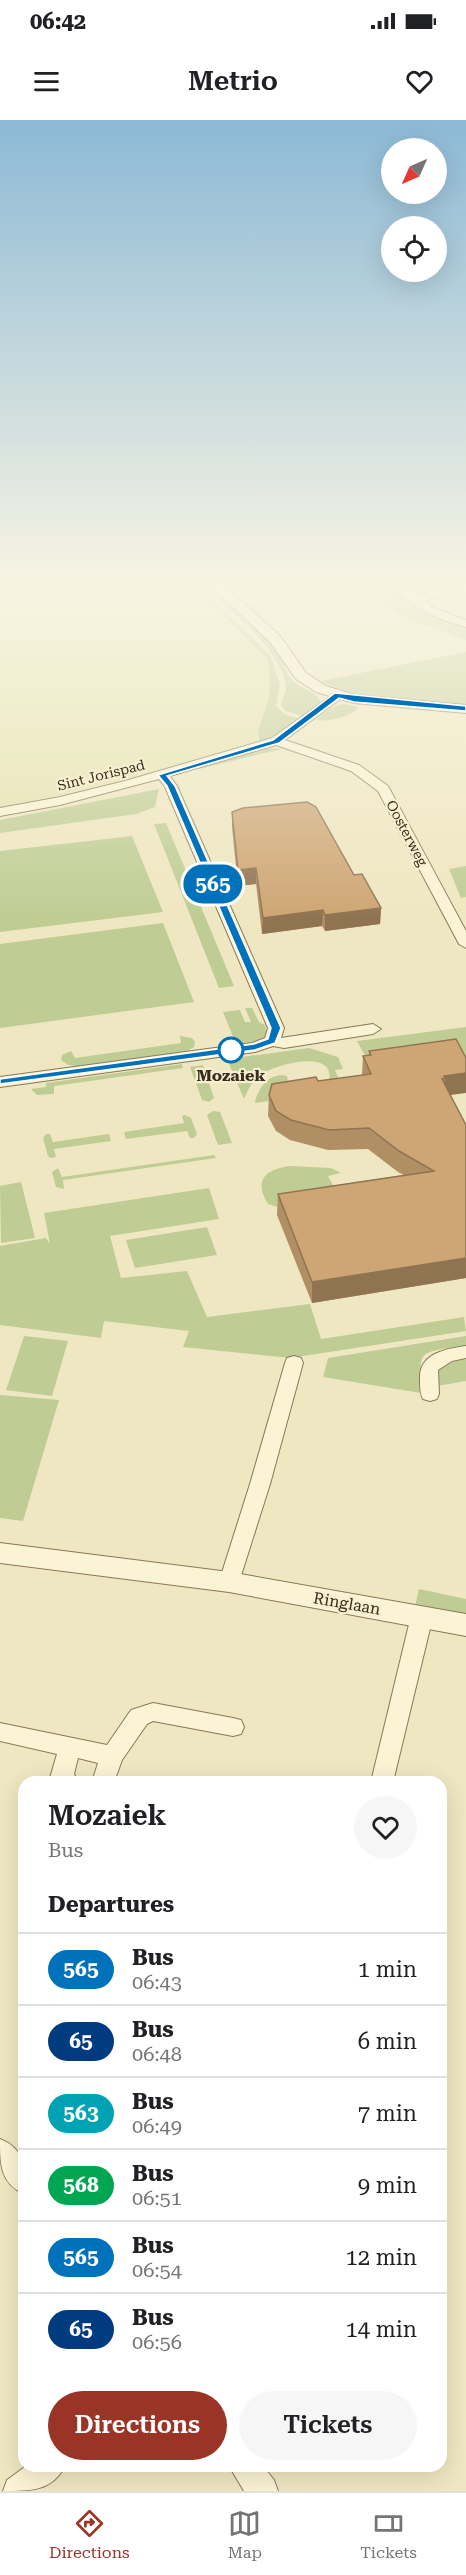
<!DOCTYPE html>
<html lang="en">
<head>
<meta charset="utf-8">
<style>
  :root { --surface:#fff; --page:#f6f6f6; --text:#202124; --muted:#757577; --line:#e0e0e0; --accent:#9a3426 }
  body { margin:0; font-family:"Roboto Serif",serif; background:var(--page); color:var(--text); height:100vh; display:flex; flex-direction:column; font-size:22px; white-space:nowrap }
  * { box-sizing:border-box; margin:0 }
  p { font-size:20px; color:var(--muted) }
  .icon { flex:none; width:33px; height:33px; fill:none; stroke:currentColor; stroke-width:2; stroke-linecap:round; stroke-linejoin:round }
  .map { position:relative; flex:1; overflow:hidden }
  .side { position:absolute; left:18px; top:1656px; width:429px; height:696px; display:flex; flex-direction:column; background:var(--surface); border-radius:18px; box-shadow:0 6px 24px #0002 }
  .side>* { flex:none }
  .badge { padding:0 12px; border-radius:20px; font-size:21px; line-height:39px }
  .needle { width:39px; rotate:225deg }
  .buttons { position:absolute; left:381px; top:18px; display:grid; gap:12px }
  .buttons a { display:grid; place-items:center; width:66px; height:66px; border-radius:50%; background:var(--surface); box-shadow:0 6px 24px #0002; font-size:30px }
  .map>.badge { position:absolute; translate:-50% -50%; box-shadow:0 0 0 3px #fff }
  h2 { padding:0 30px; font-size:22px; line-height:54px }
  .round { display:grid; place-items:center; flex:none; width:63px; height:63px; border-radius:32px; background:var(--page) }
  .overview { display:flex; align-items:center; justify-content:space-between; height:102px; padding:0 30px }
  h1 { font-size:28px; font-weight:600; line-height:45px }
  .button { display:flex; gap:12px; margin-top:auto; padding:12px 30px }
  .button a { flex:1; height:69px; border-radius:36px; background:var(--accent); color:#fff; font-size:24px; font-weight:600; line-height:69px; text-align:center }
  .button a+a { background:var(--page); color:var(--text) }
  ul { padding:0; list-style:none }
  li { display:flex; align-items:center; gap:18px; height:72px; padding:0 30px; border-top:2px solid var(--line) }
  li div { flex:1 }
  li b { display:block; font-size:22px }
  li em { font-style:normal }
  li .badge { min-width:66px; font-weight:700; text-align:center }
  .status { display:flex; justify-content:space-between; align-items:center; height:42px; padding:0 30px; background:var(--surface); direction:ltr }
  .status svg { height:16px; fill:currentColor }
  header { display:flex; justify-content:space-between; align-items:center; height:78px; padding:0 30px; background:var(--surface); font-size:27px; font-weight:600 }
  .menu { display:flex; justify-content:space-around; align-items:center; height:84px; border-top:2px solid var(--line); background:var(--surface); font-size:16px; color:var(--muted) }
  .menu a { display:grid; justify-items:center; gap:3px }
  .menu .active { color:var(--accent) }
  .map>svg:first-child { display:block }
  .farmland { fill:#e5e3ae }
  .green { fill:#bfcd94 }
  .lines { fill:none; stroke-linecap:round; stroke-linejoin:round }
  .minor-casing { stroke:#897858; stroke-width:2 }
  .tertiary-casing { stroke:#897858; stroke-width:2 }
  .minor { fill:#faf3d4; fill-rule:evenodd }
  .tertiary { fill:#faf3d4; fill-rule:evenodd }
  .wall { fill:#b18f65 }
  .shaded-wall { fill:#907452 }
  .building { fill:#cea675; stroke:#907452; stroke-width:1.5 }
  .line { fill:#0072bc; stroke:#fff; stroke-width:1.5 }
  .stop-dot { fill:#fff; stroke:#0072bc; stroke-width:3 }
  .labels { text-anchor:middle; stroke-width:4.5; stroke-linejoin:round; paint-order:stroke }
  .far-street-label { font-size:14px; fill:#382d1d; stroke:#f6f0d0 }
  .stop-label { font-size:16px; font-weight:bold; fill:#382d1d; stroke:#f6f0d0 }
  .street-label { font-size:16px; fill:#382d1d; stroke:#f6f0d0 }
</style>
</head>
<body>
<div class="status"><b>06:42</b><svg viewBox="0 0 49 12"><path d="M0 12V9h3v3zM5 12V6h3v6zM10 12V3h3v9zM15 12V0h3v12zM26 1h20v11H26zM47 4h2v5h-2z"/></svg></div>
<header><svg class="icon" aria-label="menu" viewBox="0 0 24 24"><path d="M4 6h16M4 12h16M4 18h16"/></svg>Metrio<svg class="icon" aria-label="heart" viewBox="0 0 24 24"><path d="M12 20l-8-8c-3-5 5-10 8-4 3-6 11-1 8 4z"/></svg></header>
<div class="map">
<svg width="466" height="2371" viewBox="0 0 466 2371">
  <rect width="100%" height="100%" fill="#efe7c1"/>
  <!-- farmland -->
  <path class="farmland" d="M0,465h192l75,74 3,18 -1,20 -11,35 2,10 -82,26 -178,40z"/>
  <!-- green -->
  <path class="green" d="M192,465h5l73,70 10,29 -4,22 8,8 15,5 -19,14 -20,9 -2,-10 11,-35 1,-20 -3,-18z
    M202,465h8c21,19 48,38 64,62 8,10 10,23 18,33 8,9 25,11 29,22l-2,2 -17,12 -16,-5 -5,-6c1,-6 5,-12 5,-18 -3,-37 -59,-78 -84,-102z
    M367,465h24c22,20 47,31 75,43v12l-65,-24z
    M466,532v53c-47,-4 -102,-2 -145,-24z
    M343,584l15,3c-6,10 -31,15 -43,13l16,-12z
    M269,628l13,1 -83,20 -1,-1z
    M159,669l-4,18 -19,7 -136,19v-13z
    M166,703l68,163 -15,2 -65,-164z
    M132,716l31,76 -163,20v-81z
    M466,746v31l-5,1 -12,-29z
    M163,803l31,79 -194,26v-84z
    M245,888h7l7,14 6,3 2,10 -9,6 -22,3 -13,-32 17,-2 5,12h6z
    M466,907v51l-95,-11 -14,-26z
    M180,916l12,2 3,4 -1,5 -7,4 -111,15 -8,-1 -7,-5 1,-5 9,-4 4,7 106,-15z
    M309,928l29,9 5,12 -8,1 7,16 -22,8 -65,9c2,-14 15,-32 32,-27l1,8 41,-3c7,-34 -57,-16 -70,-5 -8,6 -11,15 -15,23l-17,-40z
    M182,944l1,4 -129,18v8l-17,1 -6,-6 15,-2v-4z
    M203,945l11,33 -5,4 -7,-2 -12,-33z
    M213,991l7,1 12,31 -14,2 -11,-30z
    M185,995l6,3 6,16 -3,4h-4l-3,-7 -61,8 -2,-7 60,-9 -2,-7z
    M46,1014h4l3,8 56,-8 2,7 -57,8 2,8 -5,1 -3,-2 -5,-18z
    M214,1035l2,3 -153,22 1,9 -8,-2 -4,-15 6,-4 4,9z
    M289,1046l42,2 10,5 -13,3 6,11 -57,20 -9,-3c-14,-23 -4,-34 21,-38z
    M21,1062l14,56 -34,5 -1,-57z
    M209,1068l10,31 -109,17 11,42 66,-7 20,46 103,-13 11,35 143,-22 2,14 -176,27 -107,-11 6,-16 -85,-10 -3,17 -101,-13v-79l46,-8 4,6 -6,-31z
    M207,1107l10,28 -82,13 -9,-28z
    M24,1216l44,5 -16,55 -46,-6z
    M466,1216v10c-42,6 -54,1 -39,48l-104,-17 5,-19z
    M466,1239v22l-29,5c-4,-22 11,-23 29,-27z
    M0,1275l59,5 -36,121 -23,-3z
    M419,1469l47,10v18l-51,-11z"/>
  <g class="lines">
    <defs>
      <path id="minor" d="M392,465h11l15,11 29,-11h14l-36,16 7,6 34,13v7c-27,-7 -58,-21 -74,-42z
        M338,571l4,1v6l-57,42 74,25 29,21 78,145v17l-7,-4 -81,-153 -27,-20 -75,-26 -106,31 7,10 107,242 -3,10 92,-14 8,5 -8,5 -89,14 -11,-2 -18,6 -255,35v-10l252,-34 13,-5 3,-10 -103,-241 -6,-8 -99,26 -60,11v-8l60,-11 65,-16 147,-43z
        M466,1226v12l-14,3 -14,9 1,24 -2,5 -7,2 -7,-2c-3,-6 -3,-12 -3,-20 -1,-25 24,-30 46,-33z
        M294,1236l7,2 2,5 -33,121 -31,98 -3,6 -7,2 -7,-2 -3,-6 31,-98 35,-121 2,-5z
        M422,1488l7,2 4,6 -40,166h-22l40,-166 4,-6z
        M153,1583l80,15 8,2 3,7 -3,7 -8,2 -80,-15 -6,3 -25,36 -8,22h-22l6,-19 -20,-5 -4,16 4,8h-26l-2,-4 7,-24 -57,-13v-18l107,22 24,-35z
        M0,2019c27,11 24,30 24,55 -24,-11 -24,-30 -24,-55z
        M26,2346h39c-13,25 -34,25 -62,25l4,-11z
        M229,2346h34l11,14 4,11h-34z"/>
      <path id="tertiary" d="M210,465h14l56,51 26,37 20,13 29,9 111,10v8l-112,-10 -38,-11 -20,-13 -26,-37z
        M0,1423l229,29 237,42v22l-237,-44 -229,-29z"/>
    </defs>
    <!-- minor casing -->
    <use href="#minor" class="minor-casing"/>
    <!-- tertiary casing -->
    <use href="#tertiary" class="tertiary-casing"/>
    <!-- minor -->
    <use href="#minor" class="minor"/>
    <!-- tertiary -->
    <use href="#tertiary" class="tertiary"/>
  </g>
  <!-- wall -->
  <path class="wall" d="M232,692l122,63 27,33 -1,16 -55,7 -3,-5 -60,8 -6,-50 -18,2 -6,-58z
    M456,919l-5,56 15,183 -154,25 -35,-88 1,-21 126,-19 -6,-3 -30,-23 -40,1 -38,-10 -14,-9 -8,-15 1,-21 49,-14 44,-6 1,-19 6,-1v-4z"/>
  <!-- shaded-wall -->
  <path class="shaded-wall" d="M256,748v16l-18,2v-16z
    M381,788l-1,16 -55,7v-16z
    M323,790l-1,16 -60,8 1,-16z
    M466,953v20l-23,3 2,-18 -1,-2z
    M466,1138v20l-154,25v-21z"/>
  <!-- building -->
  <path class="building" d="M307,682l9,5 38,68 8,-1 19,34 -56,7 -2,-5 -60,8 -7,-50 -18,2 -6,-58 11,-4z
    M456,919l10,19v15l-22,3 1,2 -3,1 24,46v133l-154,24 -34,-88 156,-23 -35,-20 -30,-23 -40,2 -38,-10 -15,-9 -7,-16 3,-11 44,-7 2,4 53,-7 -8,-18 8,-1 -2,-4z"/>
  <!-- sky -->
  <linearGradient id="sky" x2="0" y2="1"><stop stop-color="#8cb9d6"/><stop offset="0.58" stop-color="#f8f4e3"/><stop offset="1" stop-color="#f8f4e3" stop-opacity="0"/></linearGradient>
  <rect width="466" height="797" fill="url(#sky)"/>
  <!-- line -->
  <path class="line" d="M335,573l131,13v5l-112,-9 -15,-4 -60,45 -112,33 8,10 106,242 -6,15 -20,7 -255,34v-5l254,-35 14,-5 3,-11 -104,-242 -9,-11 115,-35z"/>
  <!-- markers -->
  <circle class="stop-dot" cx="231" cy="930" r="12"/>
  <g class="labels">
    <!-- far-street labels -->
    <g class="far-street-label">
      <text transform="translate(101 655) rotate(-14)" y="5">Sint Jorispad</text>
      <text transform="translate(407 713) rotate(62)" y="5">Oosterweg</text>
    </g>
    <!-- stop labels -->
    <g class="stop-label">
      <text x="231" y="961">Mozaiek</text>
    </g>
    <!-- street labels -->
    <g class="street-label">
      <text transform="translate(347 1483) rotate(10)" y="6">Ringlaan</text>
    </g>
  </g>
</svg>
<div class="buttons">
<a><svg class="needle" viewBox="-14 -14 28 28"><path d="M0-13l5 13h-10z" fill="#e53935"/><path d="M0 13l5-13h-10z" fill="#757577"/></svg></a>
<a><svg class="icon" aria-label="locate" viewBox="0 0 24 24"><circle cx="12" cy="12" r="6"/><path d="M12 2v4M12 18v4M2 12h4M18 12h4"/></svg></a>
</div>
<b class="badge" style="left:213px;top:764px;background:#0072bc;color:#fff">565</b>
<section class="side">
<div class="overview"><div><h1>Mozaiek</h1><p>Bus</p></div><a class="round"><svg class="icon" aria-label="heart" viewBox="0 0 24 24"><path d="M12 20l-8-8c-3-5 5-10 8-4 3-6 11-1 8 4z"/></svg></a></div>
<h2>Departures</h2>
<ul>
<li><span class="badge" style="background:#0072bc;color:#fff">565</span><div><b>Bus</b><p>06:43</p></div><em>1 min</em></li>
<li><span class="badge" style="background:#003b80;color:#fff">65</span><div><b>Bus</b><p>06:48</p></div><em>6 min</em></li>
<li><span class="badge" style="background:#00a3b4;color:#fff">563</span><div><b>Bus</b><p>06:49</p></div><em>7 min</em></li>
<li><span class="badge" style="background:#00a651;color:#fff">568</span><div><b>Bus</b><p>06:51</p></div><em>9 min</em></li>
<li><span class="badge" style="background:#0072bc;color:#fff">565</span><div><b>Bus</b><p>06:54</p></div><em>12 min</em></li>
<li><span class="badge" style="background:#003b80;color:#fff">65</span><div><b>Bus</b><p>06:56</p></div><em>14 min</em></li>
</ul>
<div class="button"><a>Directions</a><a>Tickets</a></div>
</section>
</div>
<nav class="menu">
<a class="active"><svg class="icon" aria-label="directions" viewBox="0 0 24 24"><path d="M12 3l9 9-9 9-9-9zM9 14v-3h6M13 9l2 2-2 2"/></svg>Directions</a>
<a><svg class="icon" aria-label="map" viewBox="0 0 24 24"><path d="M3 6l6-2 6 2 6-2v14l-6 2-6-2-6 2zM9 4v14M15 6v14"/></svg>Map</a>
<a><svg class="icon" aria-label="tickets" viewBox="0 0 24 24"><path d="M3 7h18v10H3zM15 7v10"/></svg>Tickets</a>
</nav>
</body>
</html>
